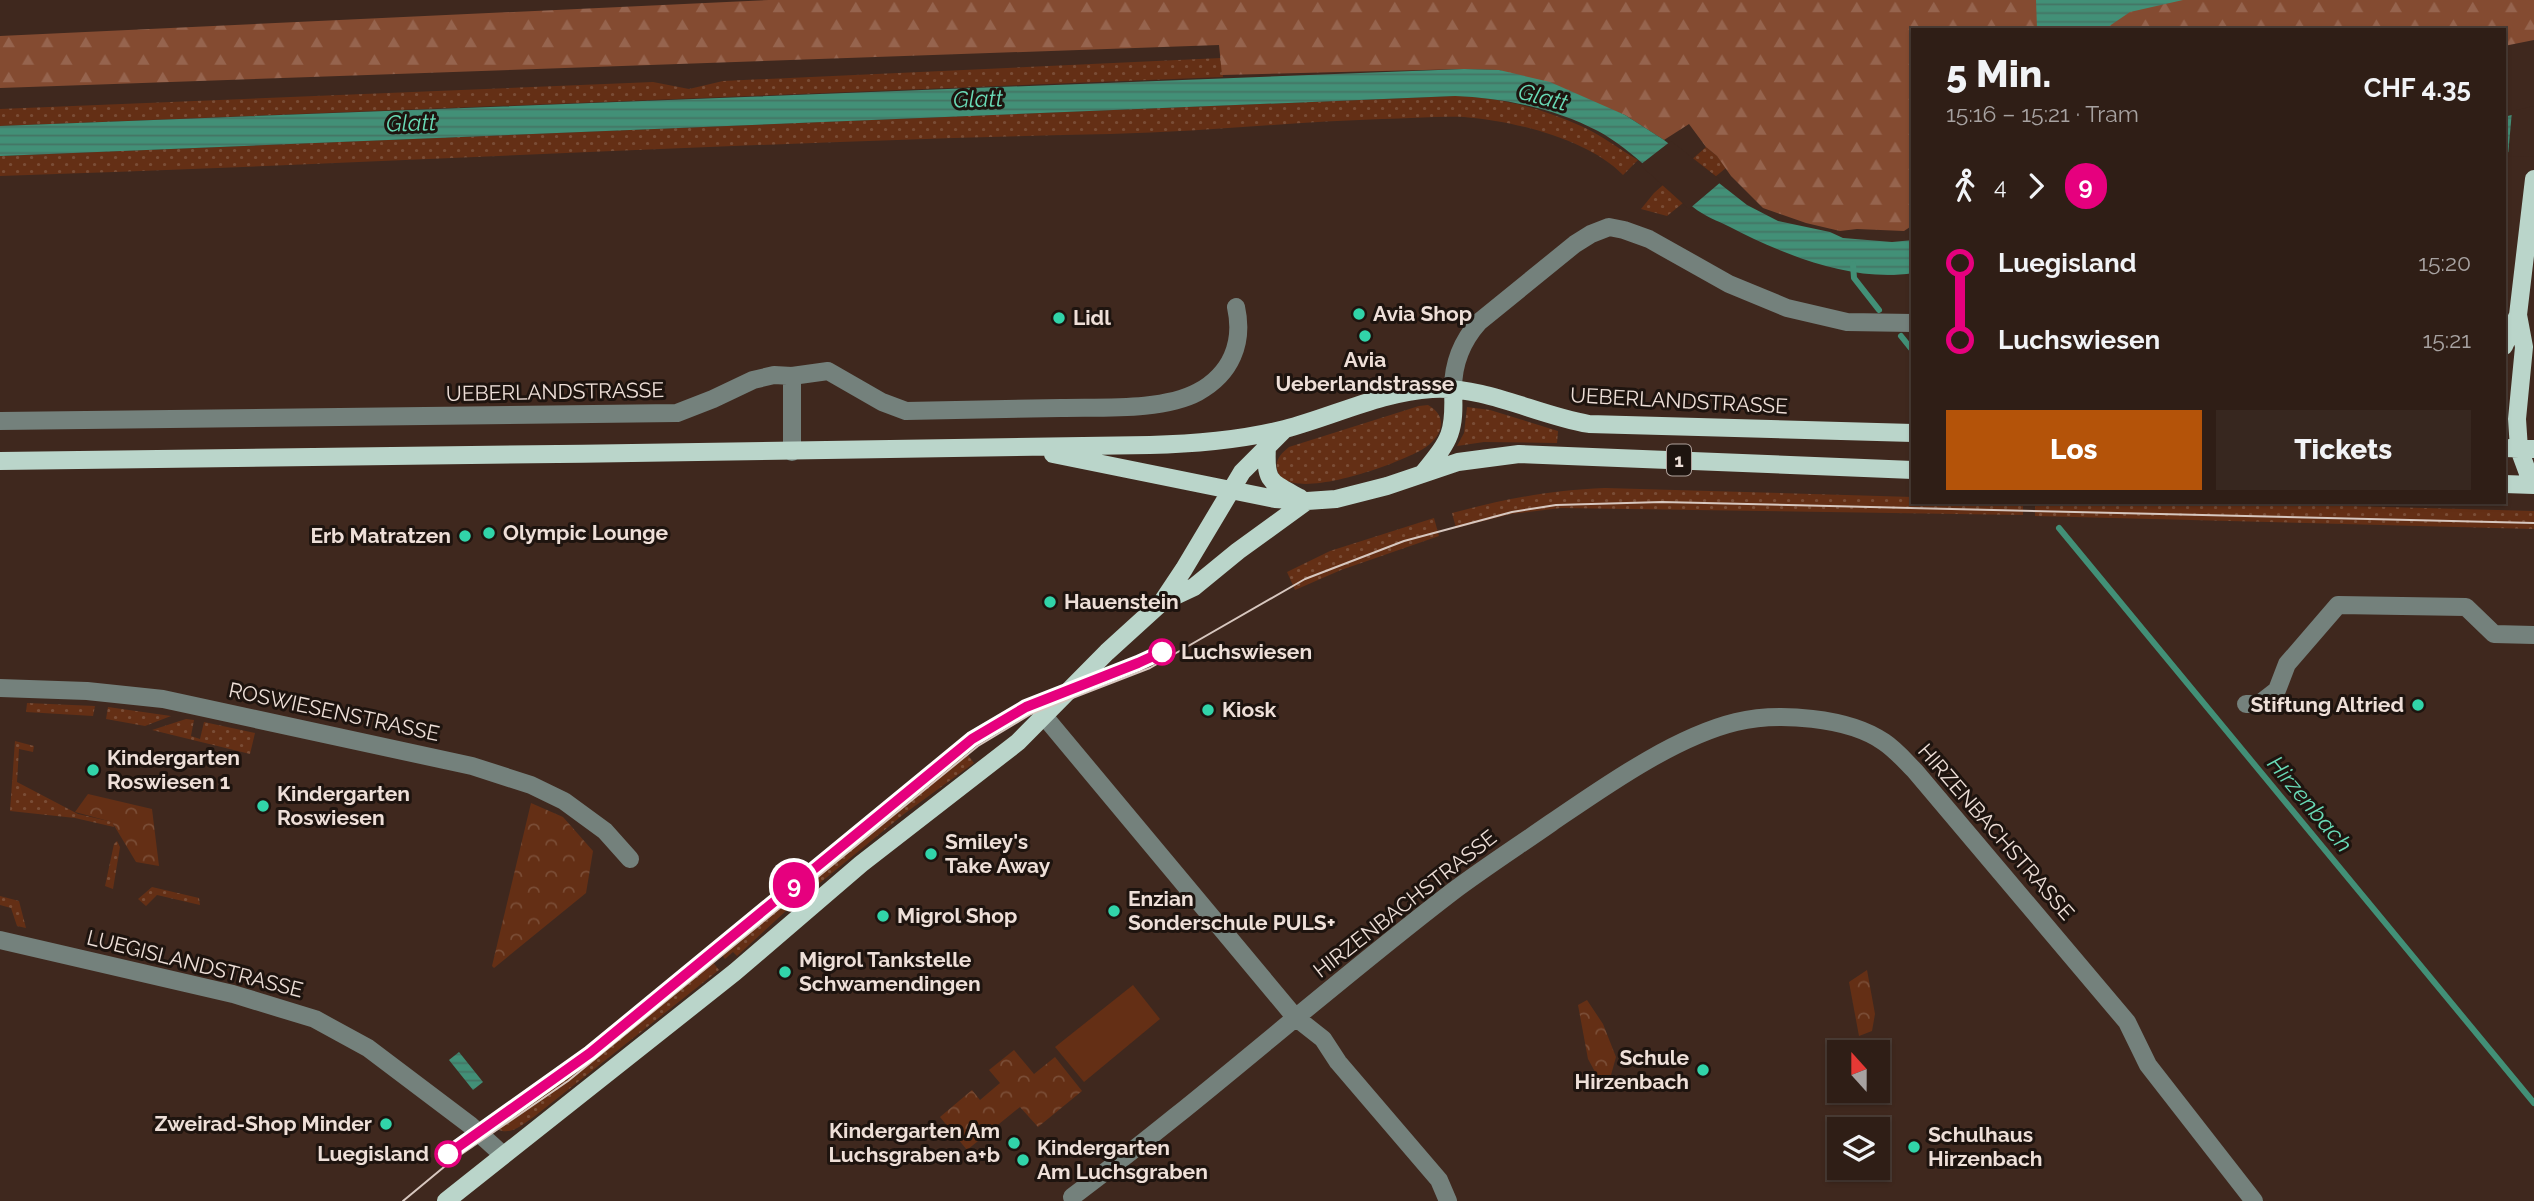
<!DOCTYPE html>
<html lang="de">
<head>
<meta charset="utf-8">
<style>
  :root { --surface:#2f1e16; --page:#37271f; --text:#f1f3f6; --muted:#a7a2a1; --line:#4a3c35; --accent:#b45309 }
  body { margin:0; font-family:Raleway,sans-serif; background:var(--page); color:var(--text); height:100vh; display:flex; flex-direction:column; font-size:26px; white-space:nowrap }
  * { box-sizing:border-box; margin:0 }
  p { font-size:23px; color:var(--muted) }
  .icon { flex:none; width:38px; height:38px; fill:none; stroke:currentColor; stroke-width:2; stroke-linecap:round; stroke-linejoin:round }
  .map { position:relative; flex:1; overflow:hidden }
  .side { position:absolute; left:1911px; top:28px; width:595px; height:476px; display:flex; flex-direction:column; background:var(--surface); border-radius:0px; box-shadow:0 2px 5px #0004,0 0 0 2px var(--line) }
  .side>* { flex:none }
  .badge { padding:0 14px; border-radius:23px; font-size:24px; line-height:46px }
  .needle { width:46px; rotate:339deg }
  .buttons { position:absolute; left:1827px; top:1040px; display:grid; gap:14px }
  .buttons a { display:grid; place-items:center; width:63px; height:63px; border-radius:0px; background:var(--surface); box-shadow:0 2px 5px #0004,0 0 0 2px var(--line); font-size:35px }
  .map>.badge { position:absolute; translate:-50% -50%; box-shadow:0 0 0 4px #fff }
  .legs { display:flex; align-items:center; gap:10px; height:77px; padding:0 35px; font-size:23px }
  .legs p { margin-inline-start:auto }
  .summary { display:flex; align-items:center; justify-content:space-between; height:119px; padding:0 35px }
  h1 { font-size:38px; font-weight:800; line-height:52px }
  .button { display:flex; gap:14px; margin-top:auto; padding:14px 35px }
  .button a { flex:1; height:80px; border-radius:0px; background:var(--accent); color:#fff; font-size:28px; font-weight:800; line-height:80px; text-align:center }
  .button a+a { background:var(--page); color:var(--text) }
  ul { padding:0 35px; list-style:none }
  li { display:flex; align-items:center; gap:24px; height:77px; font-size:26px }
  li i { display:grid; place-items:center; width:10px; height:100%; margin:0 9px; background:currentColor }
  li i::after { content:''; width:18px; height:18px; margin:-9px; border:5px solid; border-radius:50%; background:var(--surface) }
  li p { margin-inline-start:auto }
  li:first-child i { background:linear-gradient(#0000 50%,currentColor 0) }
  li:last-child i { background:linear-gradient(currentColor 50%,#0000 0) }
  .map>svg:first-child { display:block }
  .grass { fill:url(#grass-dots) }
  .forest { fill:url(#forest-firs) }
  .park { fill:url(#park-crowns) }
  .pitch { fill:#642f15 }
  .water { fill:url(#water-rules) }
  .pier { fill:#3f281e }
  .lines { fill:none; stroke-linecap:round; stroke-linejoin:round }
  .stream { stroke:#429077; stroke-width:6 }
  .minor { stroke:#74817c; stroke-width:18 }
  .major { stroke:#bad5ca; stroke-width:18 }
  .tram { stroke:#d7c7bf; stroke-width:2 }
  .line-1-casing { stroke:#fff; stroke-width:16 }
  .line-1 { stroke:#e6007e; stroke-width:10 }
  .poi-dot { fill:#31d4a9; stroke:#1e140f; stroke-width:2.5 }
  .stop-1-dot { fill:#fff; stroke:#e6007e; stroke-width:3.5 }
  .labels { text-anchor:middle; stroke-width:6; stroke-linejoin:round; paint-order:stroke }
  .shield { fill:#1e140f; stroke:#b0a29c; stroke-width:2 }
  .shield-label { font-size:19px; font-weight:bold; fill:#eedfd8 }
  .poi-label { font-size:21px; font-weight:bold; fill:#eedfd8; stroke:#1e140f; text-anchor:start }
  .street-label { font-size:21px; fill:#eedfd8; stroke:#1e140f }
  .stop-label { font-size:21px; font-weight:bold; fill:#eedfd8; stroke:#1e140f; text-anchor:start }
  .water-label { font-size:23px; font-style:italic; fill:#69dab6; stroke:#1e140f }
</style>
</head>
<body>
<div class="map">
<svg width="2534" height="1201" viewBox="0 0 2534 1201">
  <defs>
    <pattern id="grass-dots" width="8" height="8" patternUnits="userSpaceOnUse" patternTransform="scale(1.75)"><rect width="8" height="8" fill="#642f15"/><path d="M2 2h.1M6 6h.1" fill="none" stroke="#7a4d36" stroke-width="1.8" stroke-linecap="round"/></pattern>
    <pattern id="forest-firs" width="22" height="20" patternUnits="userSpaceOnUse" patternTransform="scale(1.75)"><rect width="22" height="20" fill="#844b31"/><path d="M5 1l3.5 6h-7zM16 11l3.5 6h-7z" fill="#96644e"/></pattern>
    <pattern id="park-crowns" width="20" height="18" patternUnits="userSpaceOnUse" patternTransform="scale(1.75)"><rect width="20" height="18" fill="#642f15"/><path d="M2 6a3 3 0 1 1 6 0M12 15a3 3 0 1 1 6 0" fill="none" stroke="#7a4d36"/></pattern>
    <pattern id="water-rules" width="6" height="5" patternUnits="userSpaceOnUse" patternTransform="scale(1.75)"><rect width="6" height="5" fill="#429077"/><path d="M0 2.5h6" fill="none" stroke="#447564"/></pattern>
  </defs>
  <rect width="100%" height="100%" fill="#3f281e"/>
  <!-- grass -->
  <path class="grass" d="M1221,58l2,19 -1223,49v-17l653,-27 36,7 34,-8z
    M1455,96c44,1 86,12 126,30 20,9 38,23 57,34l-15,15c-35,-36 -109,-54 -159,-58 -27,-1 -55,2 -82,2 -91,3 -181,13 -272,15 -370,8 -740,30 -1110,42v-20z
    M1706,147l11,9 9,12 -59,48 -26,-7 13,-16z
    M1428,405c20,11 15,30 -2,42 -21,15 -142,60 -149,22 -2,-10 5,-16 12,-22l130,-41z
    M1467,407l23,3 68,21 -1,12 -73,-1 -27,4 7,-13z
    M1605,488l308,9v5h110v13l-462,-7 -50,6 -55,14 -4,-15c54,-14 98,-23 153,-25z
    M2035,502h167l332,9v18l-499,-13z
    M1434,518l5,18 -98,34 -46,20 -8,-18 43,-21z
    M27,703l68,3 -2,10 -67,-4z
    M108,707l63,9 -26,10 -39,-7z
    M186,719l8,1 -3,16 9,3 4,-17 51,11 -5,21 -98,-24z
    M15,741l19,5 -1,6 -14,-3 -2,33 61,32 35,8 1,5 -39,-9 -65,-7z
    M959,743l15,20 -70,51 -117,96 -50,46 -4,-4 -8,7 -11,-14z
    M117,841l3,6 -7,42 -8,-3 9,-42z
    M152,887l47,11 1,7 -43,-10 -11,11 -8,-7z
    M0,896l19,5 7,27 -9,-2 -6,-18 -11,-3z
    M705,952l14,18 -184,146c-20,14 -28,23 -50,6l74,-50z"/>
  <!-- forest -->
  <path class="forest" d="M769,0h1765v40l-30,6v-16h-591v195l-9,6 -47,-2 -17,2 -34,-8 -43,-15 -32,-32 -14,-20 -11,-9 -17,-23 -25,16 -39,-25 -126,-45 -35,-1 -242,6 -3,-30 -1219,43v-52z"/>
  <!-- park -->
  <path class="park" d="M88,794l64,15 7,57 -23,-4 -24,-40 -37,-10z
    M531,803l32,14 30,34 -7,42 -92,75 -2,-2z
    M1867,970l8,44 -3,17 -13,5 -10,-54z
    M1587,1000l16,24 13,33 -5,18 -12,4 -11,-20 -10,-54z
    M1014,1050l20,24 21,-17 27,34 -44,36 -18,-20 -53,43 -27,-33 32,-27 8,10 20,-17 -11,-13z"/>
  <!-- pitch -->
  <path class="pitch" d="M1133,985l27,34 -76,63 -29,-35z"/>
  <!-- water -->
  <path class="water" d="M2036,0h147l-53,12 -25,17 -6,1h-59l-3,-2z
    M1464,69l35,1 51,12 75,33 39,25 83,65 31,16 52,11 13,6 49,4 21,-2v33c-60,10 -131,-19 -183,-46 -12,-6 -26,-11 -37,-20 -32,-25 -59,-56 -95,-76 -44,-23 -95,-33 -143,-35l-1455,60v-30z
    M2534,109v44l-30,-1v-35z
    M459,1052l24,30 -10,8 -24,-30z"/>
  <!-- pier -->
  <path class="pier" d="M2534,106v51l-26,-1 4,-45z
    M1671,141l51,40 -33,28 -49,-44z"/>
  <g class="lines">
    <!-- stream -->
    <path class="stream" d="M1853,264l1,14 25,32
      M1901,336l12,15
      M2059,528l475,575"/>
    <!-- minor -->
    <path class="minor" d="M792,376v76
      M1453,389c0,-26 9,-48 26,-67l96,-78 16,-10 18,-7 15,3 25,9 80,45 58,24 60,14 66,1
      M0,421l677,-8 36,-14 40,-19 21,-5 18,1 36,-5 54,31 24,9c52,-1 104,-2 155,-3 40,-1 102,3 137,-16 33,-18 46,-49 38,-85
      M0,688l87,3 76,8 309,67 59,19 33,16 41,30 25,28
      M2246,704h13l18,-14 10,-26 51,-59 128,2 28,27 40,1
      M1044,716l251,301 28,22 15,23 101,118 9,21
      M0,940l233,54 82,25 53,29 102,77 33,30
      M1072,1197c130,-97 251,-206 380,-305 32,-24 66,-46 99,-69 53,-36 123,-86 185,-101 42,-10 112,-5 148,20 12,8 21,19 31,29l212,251 21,43 106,136"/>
    <!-- major -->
    <path class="major" d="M2518,315l6,32 -7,72 2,30 13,35
      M2504,346l14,-31 16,-136
      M1267,446c-2,36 2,35 33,52
      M2504,448l30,1
      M1053,454l222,45 32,2 29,-2 51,-13 71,-24 61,-8 394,16
      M0,461c383,-5 767,-9 1150,-16 45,-1 92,-5 135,-16 49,-13 97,-37 147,-40 54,-3 104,26 157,35l324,9
      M1424,472c27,-33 31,-40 29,-83
      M2504,484l30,1
      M1162,602l32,-15 44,-36 69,-50
      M446,1201l289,-229 126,-108 157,-122 89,-90 55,-50 22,-33 58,-97 43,-43"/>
    <!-- tram -->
    <path class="tram" d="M403,1201l47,-39 118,-81 410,-335 53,-32 119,-46 155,-89 99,-38 108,-29 44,-7 106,-3 872,21"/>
  </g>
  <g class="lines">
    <defs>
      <path id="line-1" d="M448,1154l142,-101 382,-314 54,-32 112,-44 24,-11"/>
    </defs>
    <!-- line-1 casing -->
    <use href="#line-1" class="line-1-casing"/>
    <!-- line-1 -->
    <use href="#line-1" class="line-1"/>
  </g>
  <!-- markers -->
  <g class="poi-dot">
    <circle cx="1359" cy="314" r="7"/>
    <circle cx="1059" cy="318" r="7"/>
    <circle cx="1365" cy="336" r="7"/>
    <circle cx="489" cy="533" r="7"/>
    <circle cx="465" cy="536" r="7"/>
    <circle cx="1050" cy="602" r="7"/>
    <circle cx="2418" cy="705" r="7"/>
    <circle cx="1208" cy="710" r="7"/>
    <circle cx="93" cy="770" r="7"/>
    <circle cx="263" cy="806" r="7"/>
    <circle cx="931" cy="854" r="7"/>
    <circle cx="1114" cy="911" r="7"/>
    <circle cx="883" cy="916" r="7"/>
    <circle cx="785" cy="972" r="7"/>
    <circle cx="1703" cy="1070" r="7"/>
    <circle cx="386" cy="1124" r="7"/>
    <circle cx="1014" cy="1143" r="7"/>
    <circle cx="1914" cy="1147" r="7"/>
    <circle cx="1023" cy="1160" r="7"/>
  </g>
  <g class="stop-1-dot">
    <circle cx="1162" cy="652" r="12"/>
    <circle cx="448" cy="1154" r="12"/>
  </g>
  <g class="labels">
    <!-- shield labels -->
    <rect class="shield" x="1667" y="444.5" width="24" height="31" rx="5"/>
    <g class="shield-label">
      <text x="1679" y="467">1</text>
    </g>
    <!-- poi labels -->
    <g class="poi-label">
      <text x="1373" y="321">Avia Shop</text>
      <text x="1073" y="325">Lidl</text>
      <text x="1365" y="367" text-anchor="middle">Avia<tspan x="1365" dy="24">Ueberlandstrasse</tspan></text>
      <text x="503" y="540">Olympic Lounge</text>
      <text x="451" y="543" text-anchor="end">Erb Matratzen</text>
      <text x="1064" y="609">Hauenstein</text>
      <text x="2404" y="712" text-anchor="end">Stiftung Altried</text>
      <text x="1222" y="717">Kiosk</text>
      <text x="107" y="765">Kindergarten<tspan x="107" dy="24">Roswiesen 1</tspan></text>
      <text x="277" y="801">Kindergarten<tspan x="277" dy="24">Roswiesen</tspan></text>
      <text x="945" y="849">Smiley's<tspan x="945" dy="24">Take Away</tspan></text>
      <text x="1128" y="906">Enzian<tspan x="1128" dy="24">Sonderschule PULS+</tspan></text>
      <text x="897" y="923">Migrol Shop</text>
      <text x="799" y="967">Migrol Tankstelle<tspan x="799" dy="24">Schwamendingen</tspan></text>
      <text x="1689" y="1065" text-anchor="end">Schule<tspan x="1689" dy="24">Hirzenbach</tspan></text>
      <text x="372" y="1131" text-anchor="end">Zweirad-Shop Minder</text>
      <text x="1000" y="1138" text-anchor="end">Kindergarten Am<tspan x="1000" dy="24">Luchsgraben a+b</tspan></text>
      <text x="1928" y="1142">Schulhaus<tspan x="1928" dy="24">Hirzenbach</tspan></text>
      <text x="1037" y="1155">Kindergarten<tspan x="1037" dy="24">Am Luchsgraben</tspan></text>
    </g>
    <!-- street labels -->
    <g class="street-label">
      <text transform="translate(555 392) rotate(-1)" y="7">UEBERLANDSTRASSE</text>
      <text transform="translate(1679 401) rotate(3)" y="7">UEBERLANDSTRASSE</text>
      <text transform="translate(334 712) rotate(12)" y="7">ROSWIESENSTRASSE</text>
      <text transform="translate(1996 832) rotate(49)" y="7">HIRZENBACHSTRASSE</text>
      <text transform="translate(1405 904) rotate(-38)" y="7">HIRZENBACHSTRASSE</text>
      <text transform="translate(195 964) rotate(14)" y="7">LUEGISLANDSTRASSE</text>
    </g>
    <!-- stop labels -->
    <g class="stop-label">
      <text x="1181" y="659">Luchswiesen</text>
      <text x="429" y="1161" text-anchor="end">Luegisland</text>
    </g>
    <!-- water labels -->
    <g class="water-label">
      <text transform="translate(1543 97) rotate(15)" y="8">Glatt</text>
      <text transform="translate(978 99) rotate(-2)" y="8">Glatt</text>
      <text transform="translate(411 123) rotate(-2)" y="8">Glatt</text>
      <text transform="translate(2310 804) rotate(50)" y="8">Hirzenbach</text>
    </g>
  </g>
</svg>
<div class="buttons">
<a><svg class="needle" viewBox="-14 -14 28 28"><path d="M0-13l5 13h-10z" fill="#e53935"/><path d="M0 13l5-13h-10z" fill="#a7a2a1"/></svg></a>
<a><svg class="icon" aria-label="layers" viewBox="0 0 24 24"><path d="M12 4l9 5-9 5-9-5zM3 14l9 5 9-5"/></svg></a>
</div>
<b class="badge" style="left:794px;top:885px;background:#e6007e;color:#fff">9</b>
<section class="side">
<div class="summary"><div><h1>5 Min.</h1><p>15:16 – 15:21 · Tram</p></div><b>CHF 4.35</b></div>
<div class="legs"><svg class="icon" aria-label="walk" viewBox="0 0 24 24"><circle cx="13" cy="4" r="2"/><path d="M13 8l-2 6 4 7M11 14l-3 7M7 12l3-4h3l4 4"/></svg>4<svg class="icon" aria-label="forward" viewBox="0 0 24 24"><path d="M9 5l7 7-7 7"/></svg><b class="badge" style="background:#e6007e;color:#fff">9</b></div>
<ul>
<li><i style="color:#e6007e"></i><b>Luegisland</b><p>15:20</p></li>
<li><i style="color:#e6007e"></i><b>Luchswiesen</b><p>15:21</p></li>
</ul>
<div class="button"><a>Los</a><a>Tickets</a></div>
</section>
</div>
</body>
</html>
